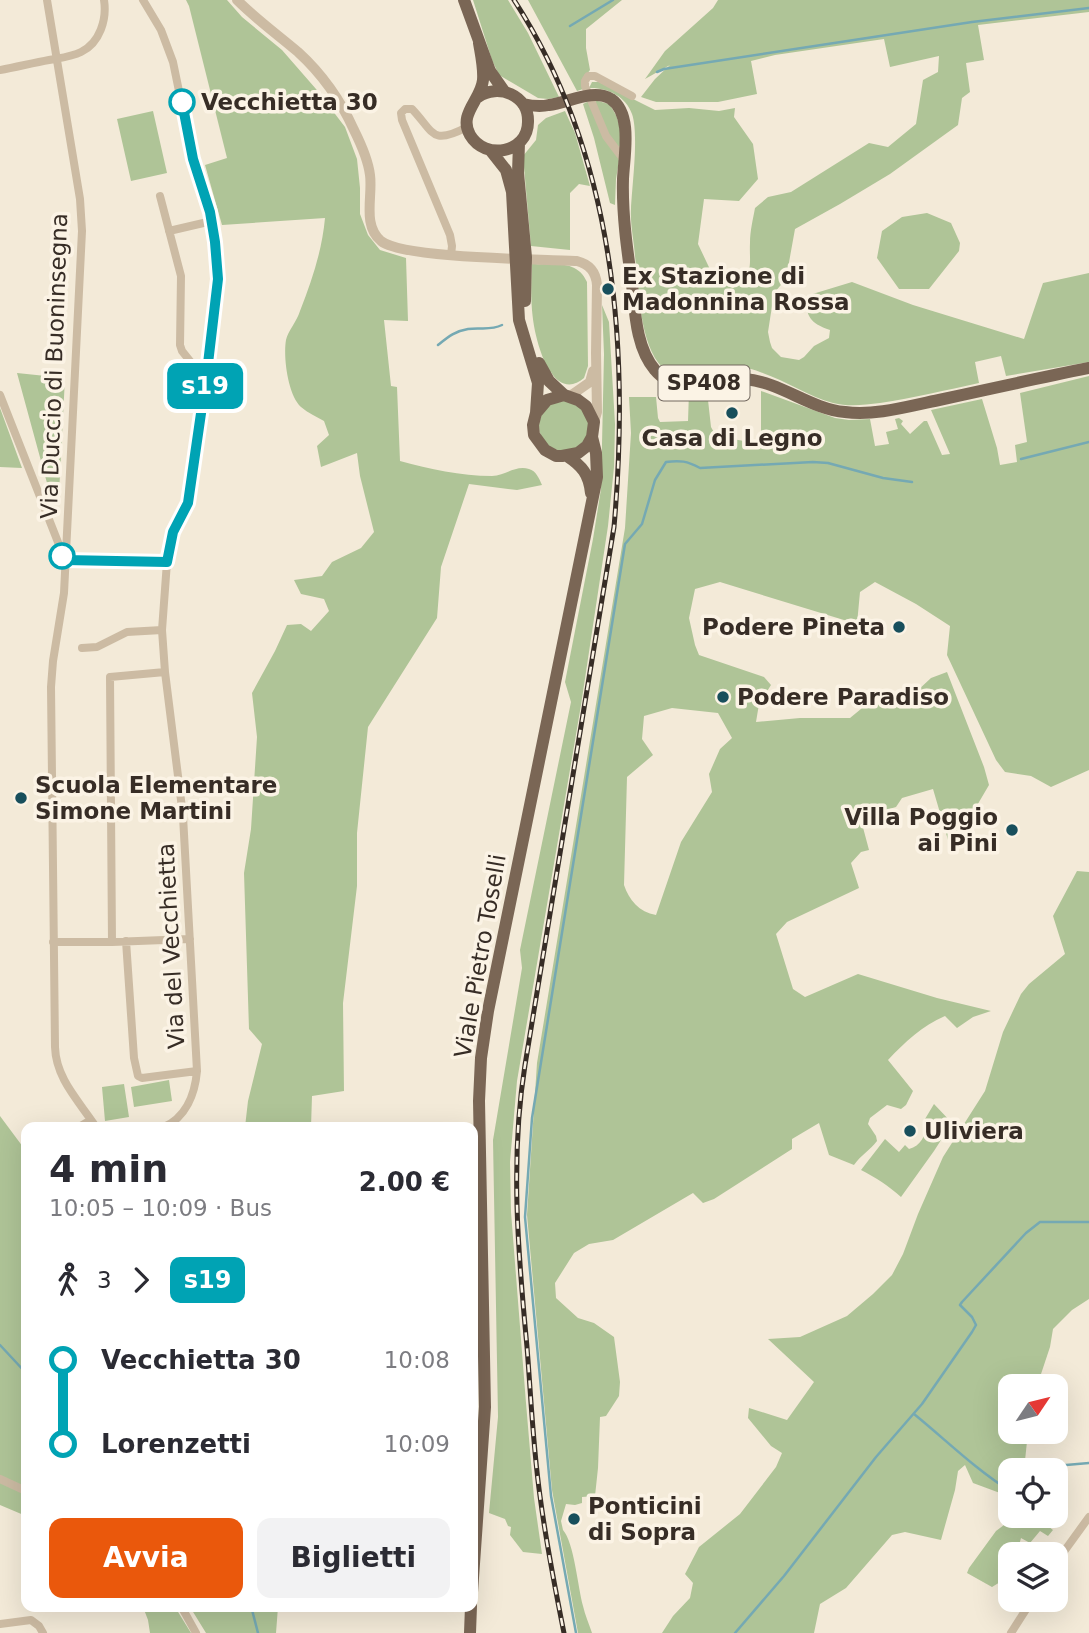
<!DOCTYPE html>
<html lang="it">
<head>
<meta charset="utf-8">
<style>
  :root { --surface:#fff; --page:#f2f2f3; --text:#2b2b33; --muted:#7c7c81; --accent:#ea580c }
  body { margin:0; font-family:"DejaVu Sans",sans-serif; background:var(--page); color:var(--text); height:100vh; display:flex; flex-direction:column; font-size:26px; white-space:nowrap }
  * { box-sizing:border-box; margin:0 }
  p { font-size:23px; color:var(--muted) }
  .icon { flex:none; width:38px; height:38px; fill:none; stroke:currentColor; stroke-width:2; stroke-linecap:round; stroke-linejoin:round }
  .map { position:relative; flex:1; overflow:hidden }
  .side { position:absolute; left:21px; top:1122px; width:457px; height:490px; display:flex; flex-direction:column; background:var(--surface); border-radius:14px; box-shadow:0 7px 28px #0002 }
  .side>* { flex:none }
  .badge { padding:0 14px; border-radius:10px; font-size:24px; line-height:46px }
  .needle { width:46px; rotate:55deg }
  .controls { position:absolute; left:998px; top:1374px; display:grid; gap:14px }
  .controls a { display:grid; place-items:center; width:70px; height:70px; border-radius:14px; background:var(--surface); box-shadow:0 7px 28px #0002; font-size:35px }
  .map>.badge { position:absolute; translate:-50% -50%; box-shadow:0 0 0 4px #fff }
  .legs { display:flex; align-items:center; gap:10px; height:77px; padding:0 28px; font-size:23px }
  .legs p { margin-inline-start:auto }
  .headline { display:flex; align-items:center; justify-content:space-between; height:119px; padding:0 28px }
  h1 { font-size:38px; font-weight:700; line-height:52px }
  .button { display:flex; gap:14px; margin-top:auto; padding:14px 28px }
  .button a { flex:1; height:80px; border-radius:14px; background:var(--accent); color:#fff; font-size:28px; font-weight:700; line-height:80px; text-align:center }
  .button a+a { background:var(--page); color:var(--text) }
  ul { padding:0 28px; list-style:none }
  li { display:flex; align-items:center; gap:24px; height:84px; font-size:26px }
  li i { display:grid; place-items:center; width:10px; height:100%; margin:0 9px; background:currentColor }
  li i::after { content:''; width:18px; height:18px; margin:-9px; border:5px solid; border-radius:50%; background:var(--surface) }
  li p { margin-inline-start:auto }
  li:first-child i { background:linear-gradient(#0000 50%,currentColor 0) }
  li:last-child i { background:linear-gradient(currentColor 50%,#0000 0) }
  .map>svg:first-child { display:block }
  .green { fill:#afc497; fill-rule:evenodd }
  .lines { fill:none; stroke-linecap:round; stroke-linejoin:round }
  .stream { stroke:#75a9b3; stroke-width:2.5 }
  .minor { stroke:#ccbba3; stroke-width:8 }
  .tertiary { stroke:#ccbba3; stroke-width:10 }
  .primary { stroke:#7a6655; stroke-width:12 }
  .rail-casing { stroke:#372d26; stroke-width:5 }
  .rail { stroke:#fbf3e5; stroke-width:2.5; stroke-dasharray:8; stroke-linecap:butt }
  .line-1-casing { stroke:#fff; stroke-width:16 }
  .line-1 { stroke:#00a3b4; stroke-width:10 }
  .stop-1-dot { fill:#fff; stroke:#00a3b4; stroke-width:3.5 }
  .poi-dot { fill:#184f5c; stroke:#fbf3e5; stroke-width:2.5 }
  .labels { text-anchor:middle; stroke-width:7; stroke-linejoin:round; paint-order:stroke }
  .shield { fill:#fbf3e5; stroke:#72685f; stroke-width:2 }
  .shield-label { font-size:21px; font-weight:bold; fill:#372d26 }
  .stop-label { font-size:23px; font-weight:bold; fill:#372d26; stroke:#fbf3e5; text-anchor:start }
  .poi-label { font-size:23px; font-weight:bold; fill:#372d26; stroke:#fbf3e5; text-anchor:start }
  .street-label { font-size:23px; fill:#372d26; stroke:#fbf3e5 }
</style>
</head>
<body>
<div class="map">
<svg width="1089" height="1633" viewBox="0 0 1089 1633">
  <rect width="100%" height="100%" fill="#f3ead8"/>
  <!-- green -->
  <path class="green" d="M186,0h41l15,17 40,33 34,39 29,38 12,32 3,29v26l8,21 12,15 26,8 2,63 -24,-1 7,66 6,1 3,74c30,8 60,15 92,15 13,0 23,-11 37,-7 7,2 10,9 13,16l-25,5 -48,-6 -28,83 -4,51 -69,109 -11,106v53l-14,117 1,88 -32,5 -1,31h-66l3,-26 14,-57 -13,-15 -5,-156 7,-44 6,-92 -5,-44 23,-42 12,-26 14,-1 10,7 18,-20 -5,-12 -23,-5 -7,-14 28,-4 10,-14 29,-14 13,-16 -14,-56 -3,-23 -36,14 -4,-21 12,-11 -5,-14c-7,-4 -16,-8 -23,-14 -13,-12 -18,-50 -15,-67 2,-9 11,-19 14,-29 12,-31 22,-60 25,-93l-103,7 -17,-60 22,-7 -38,-152z
    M473,0h35l20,33 31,64 -11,2 -10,-1 -39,-23 -7,-15z
    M528,0h94l-36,29v19l4,22 -7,9v10l-6,2z
    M718,0h371v12l-111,13 6,35 -18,3 4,29 -8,6 -4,27 -68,49 -50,30 -45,25 -9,50 -12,14 -6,39 2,10 2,6 9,9 18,3 5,-3 10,-11 15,-8 1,-8c-20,-7 -24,-13 -24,-34l46,-14 61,23 111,34 19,-56 46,-10v89l-83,14 -5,-20 -26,6 4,21c-33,7 -65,15 -99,20 -16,2 -31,4 -47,0 -25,-7 -48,-23 -73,-31 -5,-2 -11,-4 -16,-4 -26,1 -58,23 -81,0 -24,-23 -24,-80 -28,-112 -1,-15 -5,-32 -4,-47 1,-23 8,-75 1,-95 -6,-18 -26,-27 -43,-26l3,-6h7l56,28 34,-2 30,3 16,-3 -1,9 19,27 5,35 -19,22 -35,-2 -6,45 18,38 17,6c22,-12 16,-25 17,-45 0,-12 3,-24 5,-35l13,-11 23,-5 78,-49 19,4 28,-23 7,-44 15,-8 1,-16 -49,11 -6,-28 -109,16 -24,6 6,33 -39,8h-62l-15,-5 14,-18 15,-14 -25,14 20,-28 48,-43z
    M594,100l15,4c10,13 14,28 10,45l-9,-11z
    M589,101l29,55 1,5 -3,18 -1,26 -5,-2 -16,-65 -11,-34z
    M153,111l14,62 -36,8 -14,-62z
    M565,111l10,22 15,53 -11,-2 -9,9v57l-39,-4 -8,-90 13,-16 2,-15 8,-7z
    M927,213l24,10 9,20 -1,8 -30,38h-30l-22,-31 5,-27 20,-14z
    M532,264c21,1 45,-5 55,18l1,84 -4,12c-12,11 -26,7 -33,-6h-2c-18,-39 -19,-66 -17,-108z
    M602,305l7,17 6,102 -1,43 -6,59 -27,179 -64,376 -7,81 1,50 15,191 8,95 8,56 -19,-2 -13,-17 1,-8 -3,-1 -3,-7 -16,-6 9,-96 -5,-277 29,-172 -2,-18 51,-248 -6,-20 28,-143 8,-50 3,-135z
    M17,373l48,5 -6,116h-9z
    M1089,376v394l-38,17 -20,-11 -26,-4 -9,-12 -49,-105 3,-29 -34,-22 -41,-22 -15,10 -3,32 -137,-42 -25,7 -6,29 6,27 4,10 65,22 7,8 -12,19 -3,18 44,-4h50l17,-14 16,-5 20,5 28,-26 16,-6 37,95 5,18 -17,29 -14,8 5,13 -15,5 -15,-51 -31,9 -6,9 -17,5 -3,5 -15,3 8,30 -8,2 -10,11 8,25 -72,34 -11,12 17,55 12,8 53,-23 79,24 54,13 -18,6 -16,11 -12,-12c-23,10 -40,26 -57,44l25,31 -7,14 -5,4 -14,-4 -17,13 -2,6 8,12 1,5c-7,9 -16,14 -23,24l-25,-10 -10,-32 -27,16v10l-78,50 -11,4 -10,-10 -80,47 -24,4 -15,9 -19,30 1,15 22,20 16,5 20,14 6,45 -1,14 -13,20 -6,1 -2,51 -3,28 -13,1v6l-7,2 -9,-1 -5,17 2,9c11,12 15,58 20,76 2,9 6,18 9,27h-14l-26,-143 -25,-275 10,-152 88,-535 6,-95 -2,-36h27l2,21 2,4 28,-1 1,-29 18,-1 4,36 5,9 39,7 6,-8v-44l74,27 14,2 21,-1 5,27 14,-2 -3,-12 12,-3 -3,-10 4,-1 4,3 -2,3 9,10 14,-13h3l15,34 8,-1 -19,-44 51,-11 15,49 3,17 17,-3 -2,-17 12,-3 -7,-49zM672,708l46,5 14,25 -12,11 -11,25 3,18 -31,50 -25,73c-17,-3 -27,-15 -32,-30l3,-108 26,-22 -11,-16 2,-23z
    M539 426a25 25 0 1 1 50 0a25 25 0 1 1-50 0Z
    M0,408l22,60 -22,-1z
    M1077,871l12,1v427l-17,11 -19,19 -3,18 -13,39h-27v46h18l-4,38h-14v30l-10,-7 -27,-10 -8,-18 -7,6 -3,19 -14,50 -36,-8 -13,3 -46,53 -26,16 -6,29h-152l11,-17 17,-18 3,-15 -8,-9 14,-27 41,-33 36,-47 6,-14 -11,-7 -23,-28 1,-10 38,12 27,-38 -46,-43 32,-2 47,-21 26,-22 19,-19 11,-21 15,-40 25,-57 42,-66 18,-59 18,-38 8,-10 36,-30 -12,-38z
    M169,1080l3,21 -38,6 -3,-20z
    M124,1084l5,33 -24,4 -3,-34z
    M934,1104l18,19 -18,28 -33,46c-12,-11 -26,-20 -40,-27l24,-31 14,13 6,-7 4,4c12,-3 16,-14 19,-24l-3,-6z
    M0,1116l26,35v365l-26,-11z
    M1016,1516h19l18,14 -5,6 -8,-5 -10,12 -9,-5 -4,15 2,1h-9v22l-18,11 -25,-14 2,-5 27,-37z
    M143,1607h32l16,26h-41l-2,-13z
    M190,1607h88l-2,26h-70z"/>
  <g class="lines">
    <!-- stream -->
    <path class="stream" d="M570,26l43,-26
      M657,72l7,-3 308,-47 117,-14
      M438,345c10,-8 17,-14 30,-16 12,-2 22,2 34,-4
      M1021,459l68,-17
      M0,1345l26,28
      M914,1414c32,26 61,55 96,77
      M1034,1470l9,-3 46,-4
      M251,1606l7,27
      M576,1633l-25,-137 -26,-279 7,-99 93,-574 17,-20 13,-44 11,-18c14,-2 21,-1 34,6l113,-6 15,1 55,15 29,4
      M735,1633l49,-57 92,-119 46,-53 50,-72 4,-7 -4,-8 -12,-12 2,-3 64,-69 14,-11h49"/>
    <!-- minor -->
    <path class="minor" d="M47,0l33,199 2,32 -18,362 -11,68 -2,26 4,360c1,32 24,54 41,80
      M143,0l18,30 12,32 20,97 17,53 8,59 -1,29 -10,72 -19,131 -15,29 -6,30 -5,68 3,42 18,144 14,255c-2,23 -11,46 -33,56
      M0,70c16,-3 33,-7 49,-10 10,-2 22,-3 32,-8 19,-9 26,-33 23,-52
      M624,160l-18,-24 -21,-50v-5l3,-5h7l37,20
      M160,196l21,80 -1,69 2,6 12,15 9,24
      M169,231l43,-10
      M451,255l1,-9 -2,-11 -48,-115 -1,-7 4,-4h7c22,23 19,37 55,18
      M0,395l65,165
      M65,560l102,2
      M82,648l15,-1 30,-15 35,-2
      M126,941l8,117 4,18 4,2 55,-7
      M53,942h59l78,-3
      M112,942l-2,-265 55,-5
      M79,1127l12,-7
      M0,1479l26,12
      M1055,1564l34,-47
      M181,1606l15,27
      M0,1624l31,-4 8,6 4,7
      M1011,1633l21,-33"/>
    <!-- tertiary -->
    <path class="tertiary" d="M237,0c19,19 41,35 61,52 23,21 43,49 56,78 7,14 14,29 16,45 3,21 -8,50 11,66 23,18 160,18 196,20 12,3 19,11 20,24l-1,68 1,59 -3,10
      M570,396l20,-14 3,-11"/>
    <!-- primary -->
    <path class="primary" d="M464,0l26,71 14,20
      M478,97c20,-14 51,-2 50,25 0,31 -43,39 -58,13 -12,-21 11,-35 13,-55 1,-12 -2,-25 -4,-37
      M523,104c9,2 17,3 26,1 19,-2 44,-17 62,-6 22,15 13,57 12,80 -1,35 4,70 9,105 3,28 4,64 23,86 23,28 61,7 90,9 36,3 65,30 100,33 31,4 64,-6 94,-12 50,-11 100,-22 150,-32
      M519,143l-1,30 8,84 -1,44
      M491,151l15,19 6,22 7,128 19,63 -2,30 -3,12 1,10 11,15 11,6h6l16,-3 9,-7 5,-9
      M539,363l10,18 15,14
      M567,456c15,10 22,18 24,37
      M472,1592l13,-185 -6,-306 2,-43 7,-47 109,-534 -1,-24 -4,-16 2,-15 -8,-16 -8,-6 -14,-5 -17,5 -11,13
      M470,1633l1,-27"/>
    <defs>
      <path id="rail" d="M514,0c101,156 116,346 100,527l-89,538c-15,94 -7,187 2,282 4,50 6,100 13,149 6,46 15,92 24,137"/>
    </defs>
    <!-- rail casing -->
    <use href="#rail" class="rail-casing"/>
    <!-- rail -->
    <use href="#rail" class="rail"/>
  </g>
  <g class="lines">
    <defs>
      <path id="line-1" d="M62,556l3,4 102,2 6,-30 15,-29 19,-131 11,-93 -3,-37 -5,-30 -17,-53 -11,-57"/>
    </defs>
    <!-- line-1 casing -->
    <use href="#line-1" class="line-1-casing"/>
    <!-- line-1 -->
    <use href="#line-1" class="line-1"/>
  </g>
  <!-- markers -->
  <g class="stop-1-dot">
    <circle cx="182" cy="102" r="12"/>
    <circle cx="62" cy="556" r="12"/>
  </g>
  <g class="poi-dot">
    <circle cx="608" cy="289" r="7"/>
    <circle cx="732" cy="413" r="7"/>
    <circle cx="899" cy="627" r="7"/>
    <circle cx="723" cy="697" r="7"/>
    <circle cx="21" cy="798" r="7"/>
    <circle cx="1012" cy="830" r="7"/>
    <circle cx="910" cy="1131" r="7"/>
    <circle cx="574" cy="1519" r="7"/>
  </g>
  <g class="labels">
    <!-- shield labels -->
    <rect class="shield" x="658.5" y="365.5" width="91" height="35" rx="5"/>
    <g class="shield-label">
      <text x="704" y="390">SP408</text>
    </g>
    <!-- stop labels -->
    <g class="stop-label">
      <text x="201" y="110">Vecchietta 30</text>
    </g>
    <!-- poi labels -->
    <g class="poi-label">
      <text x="622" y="284">Ex Stazione di<tspan x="622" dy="26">Madonnina Rossa</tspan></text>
      <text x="732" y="446" text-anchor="middle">Casa di Legno</text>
      <text x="885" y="635" text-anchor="end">Podere Pineta</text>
      <text x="737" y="705">Podere Paradiso</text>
      <text x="35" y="793">Scuola Elementare<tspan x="35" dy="26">Simone Martini</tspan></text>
      <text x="998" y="825" text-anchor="end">Villa Poggio<tspan x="998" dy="26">ai Pini</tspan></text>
      <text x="924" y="1139">Uliviera</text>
      <text x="588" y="1514">Ponticini<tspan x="588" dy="26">di Sopra</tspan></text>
    </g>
    <!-- street labels -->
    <g class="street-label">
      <text transform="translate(54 366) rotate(-88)" y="8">Via Duccio di Buoninsegna</text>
      <text transform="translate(171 946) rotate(-93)" y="8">Via del Vecchietta</text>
      <text transform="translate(480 956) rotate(-80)" y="8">Viale Pietro Toselli</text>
    </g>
  </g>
</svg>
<div class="controls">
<a><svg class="needle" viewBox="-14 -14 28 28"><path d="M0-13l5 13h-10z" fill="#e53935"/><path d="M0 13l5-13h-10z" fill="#7c7c81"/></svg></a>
<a><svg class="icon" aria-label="locate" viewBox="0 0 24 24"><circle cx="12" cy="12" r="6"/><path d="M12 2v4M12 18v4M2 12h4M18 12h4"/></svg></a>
<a><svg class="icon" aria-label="layers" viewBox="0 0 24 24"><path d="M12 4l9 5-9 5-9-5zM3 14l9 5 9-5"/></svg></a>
</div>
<b class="badge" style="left:205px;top:386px;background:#00a3b4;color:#fff">s19</b>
<section class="side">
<div class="headline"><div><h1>4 min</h1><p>10:05 – 10:09 · Bus</p></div><b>2.00 €</b></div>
<div class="legs"><svg class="icon" aria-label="walk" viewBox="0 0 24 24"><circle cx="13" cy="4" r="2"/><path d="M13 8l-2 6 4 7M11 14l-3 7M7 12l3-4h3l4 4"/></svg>3<svg class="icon" aria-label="forward" viewBox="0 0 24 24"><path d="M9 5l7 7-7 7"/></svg><b class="badge" style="background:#00a3b4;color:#fff">s19</b></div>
<ul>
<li><i style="color:#00a3b4"></i><b>Vecchietta 30</b><p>10:08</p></li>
<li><i style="color:#00a3b4"></i><b>Lorenzetti</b><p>10:09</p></li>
</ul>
<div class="button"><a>Avvia</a><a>Biglietti</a></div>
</section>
</div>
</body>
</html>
